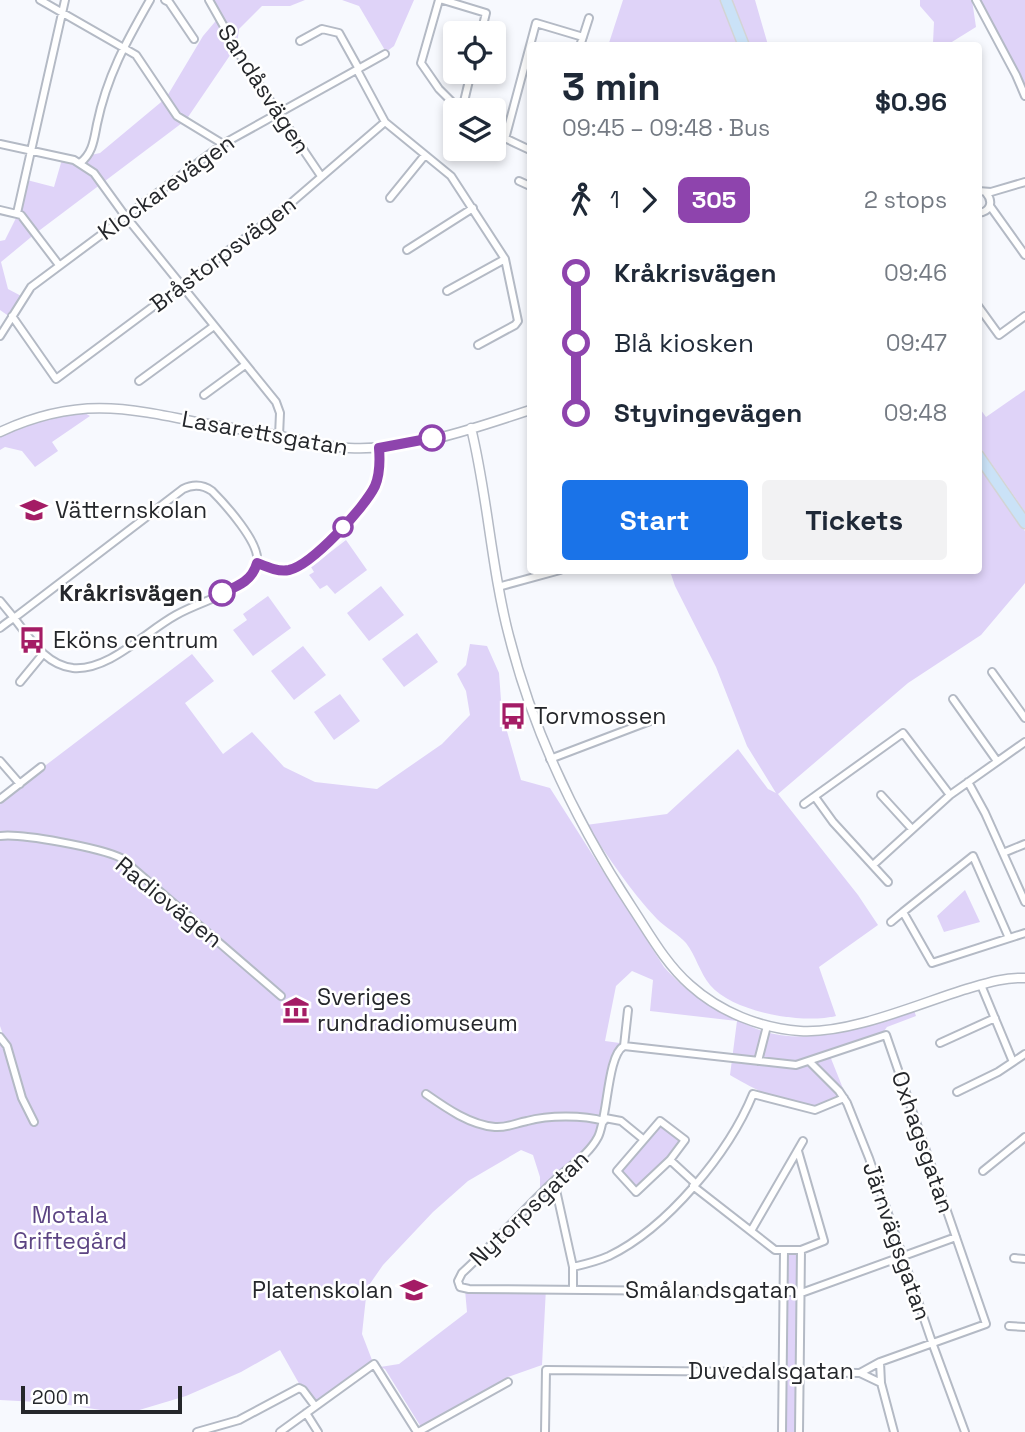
<!DOCTYPE html>
<html lang="en">
<head>
<meta charset="utf-8">
<style>
  :root { --surface:#fff; --page:#f2f2f3; --text:#1f2937; --muted:#747a83; --accent:#1a73e8 }
  body { margin:0; font-family:"Space Grotesk",sans-serif; background:var(--page); color:var(--text); height:100vh; display:flex; flex-direction:column; font-size:26px; white-space:nowrap }
  * { box-sizing:border-box; margin:0 }
  p { font-size:23px; color:var(--muted) }
  .icon { flex:none; width:38px; height:38px; fill:none; stroke:currentColor; stroke-width:2; stroke-linecap:round; stroke-linejoin:round }
  .map { position:relative; flex:1; overflow:hidden }
  .sheet { position:absolute; left:527px; top:42px; width:455px; height:532px; display:flex; flex-direction:column; background:var(--surface); border-radius:7px; box-shadow:0 4px 10px #0003 }
  .sheet>* { flex:none }
  .badge { padding:0 14px; border-radius:10px; font-size:24px; line-height:46px }
  .fabs { position:absolute; left:443px; top:21px; display:grid; gap:14px }
  .fabs a { display:grid; place-items:center; width:63px; height:63px; border-radius:7px; background:var(--surface); box-shadow:0 4px 10px #0003; font-size:35px }
  .scale { position:absolute; left:21px; bottom:18px; width:161px; box-sizing:border-box; padding-left:7px; border:4px solid #25272b; border-top:0; font-size:19px; line-height:24px; white-space:nowrap; color:#25272b; -webkit-text-stroke:5px #fff; paint-order:stroke }
  .map>.badge { position:absolute; translate:-50% -50%; box-shadow:0 0 0 4px #fff }
  .legs { display:flex; align-items:center; gap:10px; height:77px; padding:0 35px; font-size:23px }
  .legs p { margin-inline-start:auto }
  .overview { display:flex; align-items:center; justify-content:space-between; height:119px; padding:0 35px }
  h1 { font-size:38px; font-weight:700; line-height:52px }
  .action { display:flex; gap:14px; margin-top:auto; padding:14px 35px }
  .action a { flex:1; height:80px; border-radius:7px; background:var(--accent); color:#fff; font-size:28px; font-weight:700; line-height:80px; text-align:center }
  .action a+a { background:var(--page); color:var(--text) }
  ul { padding:0 35px; list-style:none }
  li { display:flex; align-items:center; gap:24px; height:70px; font-size:26px }
  li i { display:grid; place-items:center; width:10px; height:100%; margin:0 9px; background:currentColor }
  li i::after { content:''; width:18px; height:18px; margin:-9px; border:5px solid; border-radius:50%; background:var(--surface) }
  li p { margin-inline-start:auto }
  li:first-child i { background:linear-gradient(#0000 50%,currentColor 0) }
  li:last-child i { background:linear-gradient(currentColor 50%,#0000 0) }
  .map>svg:first-child { display:block }
  .green { fill:#dfd3f8 }
  .lines { fill:none; stroke-linecap:round; stroke-linejoin:round }
  .minor-casing { stroke:#b4bac5; stroke-width:10 }
  .tertiary-casing { stroke:#b4bac5; stroke-width:11 }
  .primary-casing { stroke:#d3d4d5; stroke-width:13 }
  .minor { stroke:#fff; stroke-width:6 }
  .tertiary { stroke:#fff; stroke-width:8 }
  .primary { stroke:#cae2f7; stroke-width:10 }
  .line-1-casing { stroke:#fff; stroke-width:16 }
  .line-1 { stroke:#8e44ad; stroke-width:10 }
  .stop-1-dot { fill:#fff; stroke:#8e44ad; stroke-width:3.5 }
  .labels { text-anchor:middle; stroke-width:5; stroke-linejoin:round; paint-order:stroke }
  .street-label { font-size:23px; fill:#25272b; stroke:#fff }
  .poi-label { font-size:23px; fill:#25272b; stroke:#fff; text-anchor:start }
  .stop-label { font-size:23px; font-weight:bold; fill:#25272b; stroke:#fff; text-anchor:end }
  .park-label { font-size:23px; fill:#5c4483; stroke:#fff }
</style>
</head>
<body>
<div class="map">
<svg width="1025" height="1432" viewBox="0 0 1025 1432">
  <rect width="100%" height="100%" fill="#f7f9fe"/>
  <!-- green -->
  <path class="green" d="M213,0h92l-15,6h-28l-23,23 -2,16 -51,75 -150,113 -35,29 7,27 17,9 -12,21 -13,-9v-69l5,-1 14,-28 8,-32 27,7 9,-31 23,7 5,-8 9,-2 66,-55 37,-62 17,-20z
    M342,0h72l-20,46 -8,6 -27,-46z
    M623,0h132l13,45 -160,1z
    M920,0h52l4,27 -29,18 -14,-2 1,-21 -14,-16z
    M978,0h47v96z
    M1025,390v122l-47,-68v-38l8,11z
    M85,413l5,3 -38,26 6,9 -23,16 -13,-16 -17,-4 -5,3v-13c27,-14 54,-22 85,-24z
    M978,464l47,67v52l-44,52 -73,48 -130,111 80,101 20,30 -59,42 17,49c-33,8 -102,-3 -126,-31 -10,-12 -14,-29 -24,-42 -8,-9 -20,-15 -29,-24 -27,-28 -48,-62 -71,-94l81,-11 71,-65 30,40 8,4 -29,-47 -31,-79 -41,-81 -5,-15 308,-1z
    M346,540l21,30 -32,24 -8,-9 -7,4 -11,-14 5,-3 -3,-5z
    M381,586l23,29 -35,26 -22,-28z
    M268,596l23,32 -38,28 -20,-26 14,-10 -4,-6z
    M417,633l21,29 -34,25 -22,-28z
    M470,644l17,2 12,27 3,41 19,66 29,8 114,179c21,23 36,34 64,48 11,5 22,12 34,16 50,15 105,-4 152,-21l2,6 -29,11 -8,11 -49,18 18,45c-10,1 -17,5 -26,7 -24,6 -71,-21 -92,-33l7,-54 -87,-10 3,-31 -21,-9 -16,15 -11,55 22,3c-23,23 -11,62 -25,89 -13,25 -41,43 -62,62v-18l-7,-22 -12,-5 -53,31 -35,31 -50,53 -16,23 -5,46 10,26 -55,46 -11,-17 -5,-2 -21,-37 -39,22 -55,24 -60,18 -70,-11 -56,-3v-364l5,4 -5,-14v-226l192,-146 22,27 -29,22 38,51 29,-22 32,35 31,15 62,7 65,-45 28,-29 -4,-24 -9,-17 9,-9z
    M303,646l23,29 -32,25 -23,-29z
    M340,694l20,27 -26,19 -20,-28z
    M965,890l15,32 -36,10 -7,-16z
    M661,1121l23,19 -12,18 -35,33 -16,-21z
    M801,1249l1,183h-18l1,-182z
    M546,1288l-4,77 -34,12 -87,50 -36,-58 -5,-2 19,-3 68,-52 -2,-22z"/>
  <g class="lines">
    <defs>
      <path id="minor" d="M40,0l96,55 41,61 46,28
        M165,0l4,2 25,37
        M209,0l35,62 77,114
        M439,0l-18,63 18,26 21,21
        M443,0l43,13 -5,20
        M976,0l40,75 9,21
        M300,41l22,-12 17,4 20,36
        M580,46l9,-28
        M357,70l28,52 66,54 54,83 13,62 -3,4 -37,20
        M462,110l9,-38
        M494,133l36,17
        M505,139l31,-116 47,14
        M0,144l74,16 20,13 29,40 153,189 4,11 -1,23
        M80,163c13,-10 14,-24 17,-39 10,-48 29,-82 53,-124
        M519,181l11,5
        M978,191l13,1 34,-10
        M390,198l35,-43
        M990,206l35,49
        M0,210l21,5 38,50
        M17,213l48,-213
        M978,213c12,-1 16,-11 8,-20
        M407,250l66,-42
        M447,291l58,-32
        M978,306l21,29 26,-19
        M12,316l44,63 228,-170 101,-87
        M0,336l31,-49 192,-143 162,-90
        M139,381l75,-55
        M204,395l41,-30
        M257,563c11,4 21,9 32,7 23,-5 76,-63 86,-84 5,-12 5,-25 4,-38
        M498,587l62,-17
        M0,601l14,17c16,20 31,47 59,50 36,3 72,-36 103,-53 21,-12 47,-18 67,-32 8,-5 13,-13 14,-22 3,-18 -32,-57 -45,-70 -10,-7 -19,-7 -29,-2l-165,126c-6,4 -12,8 -18,13
        M992,672l33,46
        M20,682l23,-28
        M953,699l44,62
        M550,759l100,-38
        M0,761l20,23
        M968,782l17,31 40,89
        M881,795l31,34
        M815,797l18,25 55,60
        M0,799l41,-32
        M804,804l99,-71 47,62
        M0,836c21,-3 101,12 121,22l160,138
        M1003,853l22,-9
        M873,865l77,-70 75,-53
        M891,922l12,-10
        M1009,938l-36,-82 -70,56 29,51 93,-30
        M981,985l32,77
        M628,1010l-4,36c-17,9 -16,71 -26,91 -10,19 -30,30 -45,45 -31,29 -59,62 -91,91l-4,8 2,6 9,2 335,3 152,-55
        M0,1037l7,9 15,52 12,24
        M940,1043l55,-25
        M758,1061l9,-35
        M810,1062l29,29 8,12 22,55 64,187 32,87
        M957,1092l41,-20 27,-18
        M426,1094c20,14 44,31 69,33 12,1 21,-4 32,-6 21,-6 57,-6 77,0
        M605,1118l16,3 22,18
        M670,1160l-34,32 -19,-21 43,-50 25,19 -15,20 25,23
        M983,1171l42,-34
        M554,1181l19,86v22
        M693,1186l82,64h26l23,-9 -26,-90
        M751,1231l52,-90
        M1014,1258l11,1
        M573,1267c13,-3 25,-6 36,-11 58,-28 120,-103 144,-162l62,16 29,-12
        M1009,1326l16,1
        M880,1362l1,21 13,49
        M860,1373l21,10
        M306,1413l12,19
        M197,1432l42,-12 60,-32 4,2 12,16
        M280,1432l94,-68 43,68
        M418,1432l90,-50
        M545,1432l1,-62 314,3 20,-11 106,-38 -100,-289 -90,30 -172,-19
        M782,1432l2,-181
        M799,1432l2,-182"/>
      <path id="tertiary" d="M471,428c17,69 20,140 38,208 25,99 68,188 124,273 17,26 33,55 57,76 30,27 70,43 110,46 49,3 116,-26 163,-41 21,-6 40,-13 62,-12
        M0,432c76,-35 124,-25 202,-9 26,5 53,8 79,13 23,5 45,11 68,12 61,3 124,-19 181,-38"/>
      <path id="primary" d="M726,0l18,46
        M978,455l47,68"/>
    </defs>
    <!-- minor casing -->
    <use href="#minor" class="minor-casing"/>
    <!-- tertiary casing -->
    <use href="#tertiary" class="tertiary-casing"/>
    <!-- primary casing -->
    <use href="#primary" class="primary-casing"/>
    <!-- minor -->
    <use href="#minor" class="minor"/>
    <!-- tertiary -->
    <use href="#tertiary" class="tertiary"/>
    <!-- primary -->
    <use href="#primary" class="primary"/>
  </g>
  <g class="lines">
    <defs>
      <path id="line-1" d="M222,593c16,-7 30,-12 35,-30 10,4 21,9 32,7 23,-5 76,-63 86,-84 5,-12 5,-26 4,-38l53,-10"/>
    </defs>
    <!-- line-1 casing -->
    <use href="#line-1" class="line-1-casing"/>
    <!-- line-1 -->
    <use href="#line-1" class="line-1"/>
  </g>
  <!-- icons -->
  <defs>
    <symbol id="school-bare" viewBox="-9 -9 18 18"><path d="M0-5L7-2L0 1L-7-2ZM-4 1L0 2.5L4 1V4Q0 6-4 4Z" fill="#a41c65" stroke="#fff" stroke-width="2.5" paint-order="stroke"/></symbol>
    <symbol id="bus-bare" viewBox="-9 -9 18 18"><path d="M-5-6H5V4H4V6H2V4H-2V6H-4V4H-5ZM-3.5-4V0h7V-4ZM-3.5 1.2v1.5H-2V1.2ZM2 1.2v1.5H3.5V1.2Z" fill="#a41c65" stroke="#fff" stroke-width="2.5" paint-order="stroke"/></symbol>
    <symbol id="museum-bare" viewBox="-9 -9 18 18"><path d="M0-6L6-3V-2H-6V-3ZM-5-1h2V3h-2ZM-1-1h2V3h-2ZM3-1h2V3H3ZM-6 4H6V6H-6Z" fill="#a41c65" stroke="#fff" stroke-width="2.5" paint-order="stroke"/></symbol>
  </defs>
  <g fill-rule="evenodd">
    <use href="#school-bare" x="15" y="491" width="38" height="38"/>
    <use href="#bus-bare" x="13" y="621" width="38" height="38"/>
    <use href="#bus-bare" x="494" y="697" width="38" height="38"/>
    <use href="#museum-bare" x="277" y="991" width="38" height="38"/>
    <use href="#school-bare" x="395" y="1271" width="38" height="38"/>
  </g>
  <!-- markers -->
  <g class="stop-1-dot">
    <circle cx="432" cy="438" r="12"/>
    <circle cx="343" cy="527" r="9"/>
    <circle cx="222" cy="593" r="12"/>
  </g>
  <g class="labels">
    <!-- street labels -->
    <g class="street-label">
      <text transform="translate(264 89) rotate(57)" y="8">Sandåsvägen</text>
      <text transform="translate(166 187) rotate(-36)" y="8">Klockarevägen</text>
      <text transform="translate(223 254) rotate(-37)" y="8">Bråstorpsvägen</text>
      <text transform="translate(265 433) rotate(10)" y="8">Lasarettsgatan</text>
      <text transform="translate(169 902) rotate(39)" y="8">Radiovägen</text>
      <text transform="translate(923 1142) rotate(71)" y="8">Oxhagsgatan</text>
      <text transform="translate(529 1208) rotate(-44)" y="8">Nytorpsgatan</text>
      <text transform="translate(897 1241) rotate(71)" y="8">Järnvägsgatan</text>
      <text x="711" y="1298">Smålandsgatan</text>
      <text x="771" y="1379">Duvedalsgatan</text>
    </g>
    <!-- poi labels -->
    <g class="poi-label">
      <text x="55" y="518">Vätternskolan</text>
      <text x="53" y="648">Eköns centrum</text>
      <text x="534" y="724">Torvmossen</text>
      <text x="317" y="1005">Sveriges<tspan x="317" dy="26">rundradiomuseum</tspan></text>
      <text x="393" y="1298" text-anchor="end">Platenskolan</text>
    </g>
    <!-- stop labels -->
    <g class="stop-label">
      <text x="203" y="601">Kråkrisvägen</text>
    </g>
    <!-- park labels -->
    <g class="park-label">
      <text x="70" y="1223">Motala<tspan x="70" dy="26">Griftegård</tspan></text>
    </g>
  </g>
</svg>
<div class="fabs">
<a><svg class="icon" aria-label="locate" viewBox="0 0 24 24"><circle cx="12" cy="12" r="6"/><path d="M12 2v4M12 18v4M2 12h4M18 12h4"/></svg></a>
<a><svg class="icon" aria-label="layers" viewBox="0 0 24 24"><path d="M12 4l9 5-9 5-9-5zM3 14l9 5 9-5"/></svg></a>
</div>
<div class="scale">200 m</div>
<section class="sheet">
<div class="overview"><div><h1>3 min</h1><p>09:45 – 09:48 · Bus</p></div><b>$0.96</b></div>
<div class="legs"><svg class="icon" aria-label="walk" viewBox="0 0 24 24"><circle cx="13" cy="4" r="2"/><path d="M13 8l-2 6 4 7M11 14l-3 7M7 12l3-4h3l4 4"/></svg>1<svg class="icon" aria-label="forward" viewBox="0 0 24 24"><path d="M9 5l7 7-7 7"/></svg><b class="badge" style="background:#8e44ad;color:#fff">305</b><p>2 stops</p></div>
<ul>
<li><i style="color:#8e44ad"></i><b>Kråkrisvägen</b><p>09:46</p></li>
<li><i style="color:#8e44ad"></i><span>Blå kiosken</span><p>09:47</p></li>
<li><i style="color:#8e44ad"></i><b>Styvingevägen</b><p>09:48</p></li>
</ul>
<div class="action"><a>Start</a><a>Tickets</a></div>
</section>
</div>
</body>
</html>
